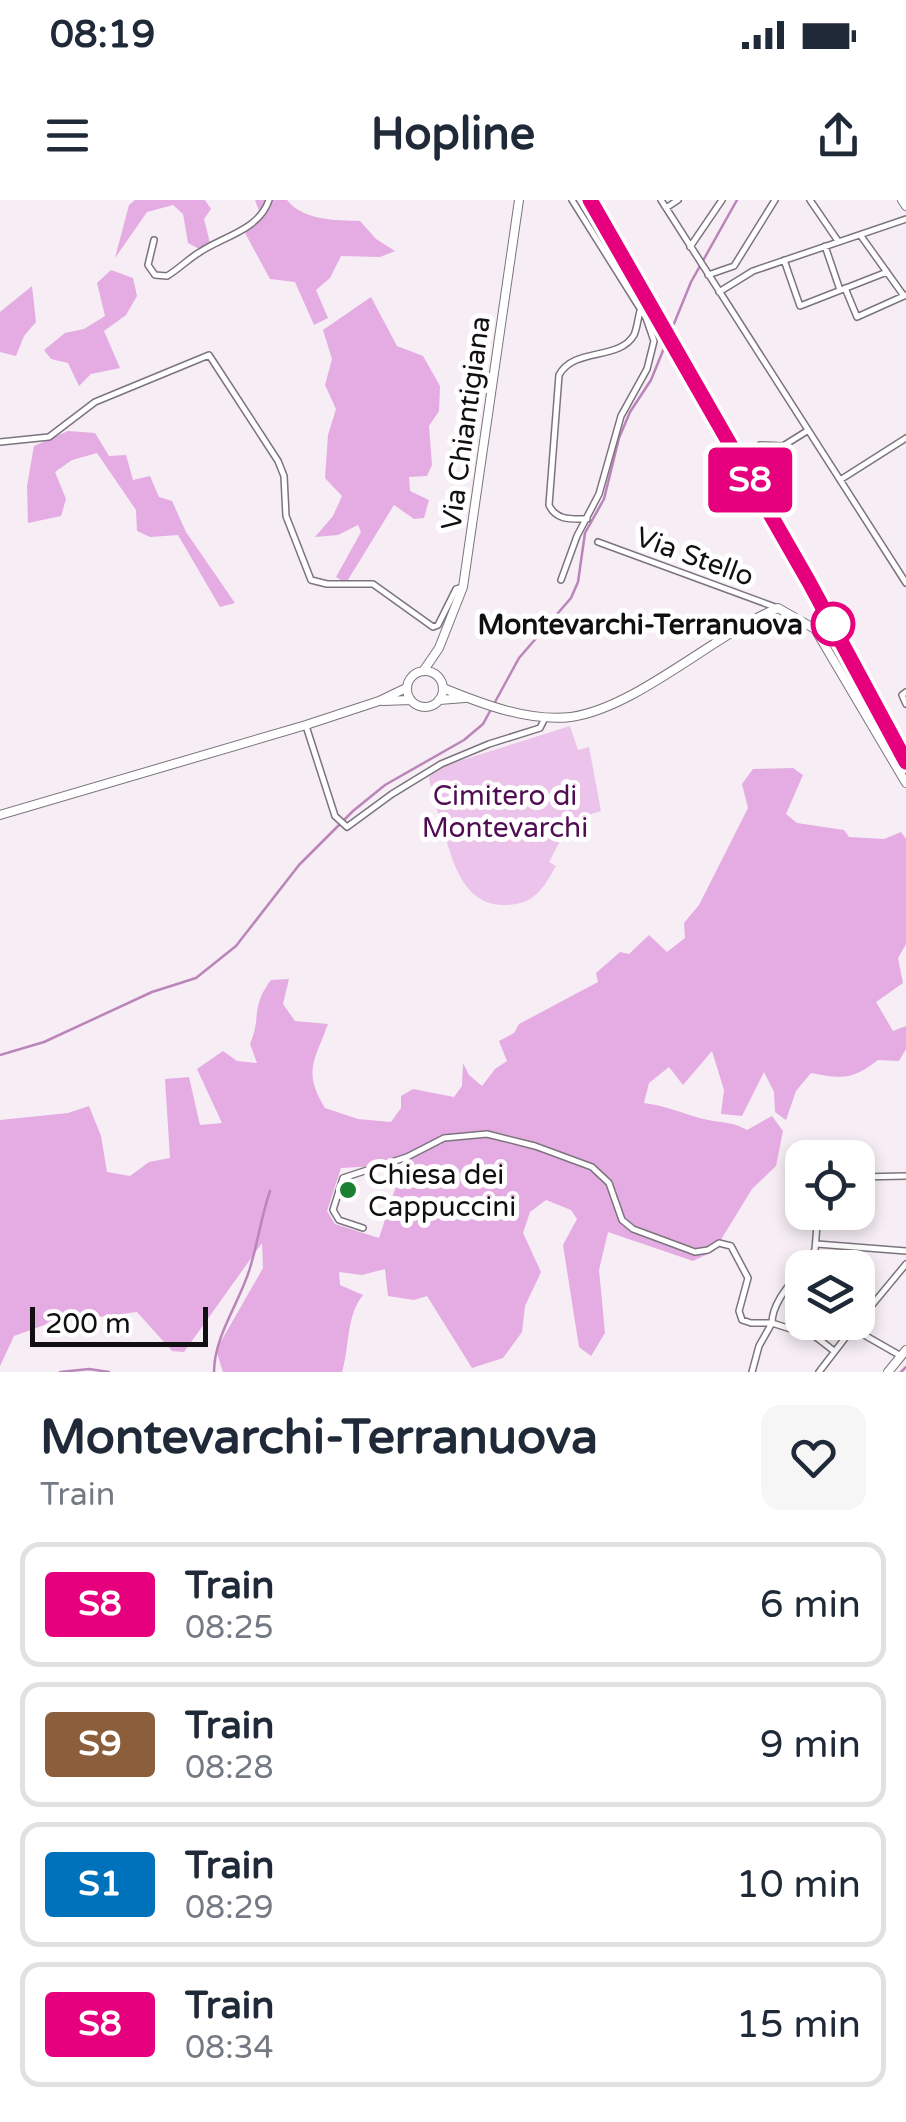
<!DOCTYPE html>
<html lang="en">
<head>
<meta charset="utf-8">
<style>
  :root { --surface:#fff; --page:#f6f6f7; --text:#1f2937; --muted:#747a83; --line:#e0e1e3 }
  body { margin:0; font-family:"Varela Round",sans-serif; background:var(--page); color:var(--text); height:100vh; display:flex; flex-direction:column; font-size:38px; white-space:nowrap }
  * { box-sizing:border-box; margin:0 }
  p { font-size:32px; color:var(--muted) }
  .icon { flex:none; width:55px; height:55px; fill:none; stroke:currentColor; stroke-width:2; stroke-linecap:round; stroke-linejoin:round }
  .map { position:relative; height:1172px; overflow:hidden }
  .drawer { display:flex; flex-direction:column; background:var(--surface); flex:1 }
  .drawer>* { flex:none }
  .badge { padding:0 20px; border-radius:8px; font-size:35px; line-height:65px }
  .controls { position:absolute; left:785px; top:940px; display:grid; gap:20px }
  .controls a { display:grid; place-items:center; width:90px; height:90px; border-radius:20px; background:var(--surface); box-shadow:0 5px 15px #0003; font-size:50px }
  .scale { position:absolute; left:30px; bottom:25px; width:178px; box-sizing:border-box; padding-left:10px; border:5px solid #120f12; border-top:0; font-size:28px; line-height:35px; white-space:nowrap; color:#120f12; -webkit-text-stroke:8px #fff; paint-order:stroke }
  .map>.badge { position:absolute; translate:-50% -50%; box-shadow:0 0 0 5px #fff }
  .round { display:grid; place-items:center; flex:none; width:105px; height:105px; border-radius:20px; background:var(--page) }
  .head { display:flex; align-items:center; justify-content:space-between; height:170px; padding:0 40px }
  h1 { font-size:48px; font-weight:800; line-height:75px }
  ul { padding:0; list-style:none }
  li { display:flex; align-items:center; gap:30px; height:125px; margin:0 20px 15px; padding:0 20px; border:5px solid var(--line); border-radius:20px }
  li div { flex:1 }
  li b { display:block; font-size:38px }
  li em { font-style:normal }
  li .badge { min-width:110px; font-weight:700; text-align:center }
  .status { display:flex; justify-content:space-between; align-items:center; height:70px; padding:0 50px; background:var(--surface); direction:ltr }
  .status svg { height:28px; fill:currentColor }
  header { display:flex; justify-content:space-between; align-items:center; height:130px; padding:0 40px; background:var(--surface); font-size:45px; font-weight:800 }
  .map>svg:first-child { display:block }
  .green { fill:#ecc4eb }
  .forest { fill:#e4ace3; fill-rule:evenodd }
  .lines { fill:none; stroke-linecap:round; stroke-linejoin:round }
  .stream { stroke:#bb85ba; stroke-width:2.5 }
  .street-casing { stroke:#7c747c; stroke-width:8 }
  .secondary-casing { stroke:#7c747c; stroke-width:10 }
  .primary-casing { stroke:#7c747c; stroke-width:10 }
  .street { stroke:#fff; stroke-width:5 }
  .secondary { stroke:#fff; stroke-width:8 }
  .primary { stroke:#fff; stroke-width:8 }
  .rail-casing { stroke:#373337; stroke-width:6 }
  .rail { stroke:#fff; stroke-width:2.5; stroke-dasharray:8; stroke-linecap:butt }
  .line-casing { stroke:#fff; stroke-width:22 }
  .line { stroke:#e6007e; stroke-width:15 }
  .stop-dot { fill:#fff; stroke:#e6007e; stroke-width:5 }
  .poi-dot { fill:#1c8033; stroke:#fff; stroke-width:4 }
  .labels { text-anchor:middle; stroke-width:10; stroke-linejoin:round; paint-order:stroke }
  .street-label { font-size:28px; fill:#120f12; stroke:#fff }
  .stop-label { font-size:28px; font-weight:bold; fill:#120f12; stroke:#fff; text-anchor:end }
  .park-label { font-size:28px; fill:#500d52; stroke:#fff }
  .poi-label { font-size:28px; fill:#120f12; stroke:#fff; text-anchor:start }
</style>
</head>
<body>
<div class="status"><b>08:19</b><svg viewBox="0 0 49 12"><path d="M0 12V9h3v3zM5 12V6h3v6zM10 12V3h3v9zM15 12V0h3v12zM26 1h20v11H26zM47 4h2v5h-2z"/></svg></div>
<header><svg class="icon" aria-label="menu" viewBox="0 0 24 24"><path d="M4 6h16M4 12h16M4 18h16"/></svg>Hopline<svg class="icon" aria-label="share" viewBox="0 0 24 24"><path d="M12 15V3M7 8l5-5 5 5M5 13v7h14v-7"/></svg></header>
<div class="map">
<svg width="906" height="1172" viewBox="0 0 906 1172">
  <rect width="100%" height="100%" fill="#f6edf5"/>
  <!-- green -->
  <path class="green" d="M570,526l8,24 11,-3 12,64c-34,9 -36,22 -52,51l7,4c-13,23 -22,39 -51,39 -44,1 -54,-49 -64,-84 -5,-14 -10,-30 -12,-45l14,-10z"/>
  <!-- forest -->
  <path class="forest" d="M135,0h70l6,9 -7,10 6,24 -11,6 -11,-6 -5,-29 -10,-9 -26,7 -32,46 14,-53z
    M255,0h32c17,21 48,20 73,21l16,18 19,12 -15,6 -39,-1 -11,22 -14,12 12,28 -14,7 -19,-43 -25,-3 -26,-48 15,-20z
    M111,70l22,8 4,18 -11,19 -22,16 16,37 -29,6 -12,12 -11,-23 -17,-4 -7,-9 21,-17 19,-4 21,-13 -8,-33z
    M32,86l4,36 -12,14 -8,20 -16,-4v-40z
    M371,97l26,49 26,10 17,30 -1,25 -10,15 3,39 -5,11 -18,1 1,14 19,9 -5,18 -10,1 -20,-14 -48,78 -10,-6 25,-45 -3,-7 -20,10 -23,2 18,-21 9,-20 -17,-18 3,-43 8,-26 -11,-24 7,-26 -9,-29z
    M68,231l27,2 14,23 17,-1 7,25 17,-4 9,21 13,4 14,31 49,71 -15,4 -42,-72 -28,2 -13,-6 -1,-21 -39,-57 -25,7 -17,12 11,27 -5,17 -33,7 -1,-37 7,-40z
    M793,568l10,7 -17,39 11,9 47,7 5,7 35,2 17,-7 5,7v105l-8,14 5,25 -27,19 17,29 13,-5v23l-7,12 -21,-1c-26,20 -35,19 -67,13l-15,18 -10,29 -11,-8 -1,-20 -10,-20 -22,44 -21,-2 3,-24 -12,-39 -29,34 -14,-18 -20,16 -5,20c25,3 41,12 64,17 15,3 26,2 39,10l25,-14 11,15 -7,35 -24,23 -38,62 -21,10 -85,-29 -9,38 6,63 -14,23 -12,-9 -16,-102 14,-26 -6,-9 -25,-10 -16,12 -7,21 18,39 -16,34 -3,26 -19,26 -31,10 -45,-72 -13,4 -26,-4 -3,-27 -23,6 -23,-3 1,13 23,10c-17,21 -13,50 -21,77h-119l-7,-22 47,-82 -1,-25 -78,109 -12,-1 -35,-39 -87,11 -36,13 -14,30v-246l68,-7 21,-7 12,30 6,36 23,4 19,-14 21,-4 -5,-79 24,-2 11,48 22,-2 -25,-54 26,-18 14,10 20,2 -7,-19c12,-28 0,-36 21,-64l18,-1 -6,25 12,17 33,3c-14,38 -25,48 -3,84l33,11 33,3 10,-14v-12l12,-7 41,8 8,-11 1,-23 6,12 13,11 13,-17 12,-8 -8,-20 15,-8 5,-9 79,-42 -2,-9 24,-21 9,2 20,-19 18,17 18,-14 -1,-15 15,-18 49,-97 -6,-24 11,-15zM409,954l1,17 -15,18 -16,49 -44,-14 -8,-13 14,-43 36,-2z"/>
  <g class="lines">
    <!-- stream -->
    <path class="stream" d="M0,855l44,-13 108,-50 44,-14 40,-32 63,-81 54,-54 32,-26 79,-45 19,-16 36,-66 52,-60 7,-16 7,-49 19,-34 15,-61 11,-26 21,-32 40,-98 46,-82
      M60,1172l29,-3 20,3
      M214,1172c0,-36 26,-70 36,-104 8,-26 11,-51 20,-77
      M901,1172l5,-5"/>
    <defs>
      <path id="street" d="M661,0l245,383
        M810,0l28,41
        M666,8l12,-8
        M861,36l43,60
        M154,40l-6,25 7,10 12,1c12,-7 21,-17 33,-24 24,-16 59,-22 69,-52
        M825,46l15,44
        M690,47l32,-47
        M784,60l16,46 87,-34
        M708,75l26,-9 41,-66
        M845,88l12,29 49,-22
        M719,92l34,-21 153,-52
        M0,242l49,-5 46,-35 114,-47 69,106 6,15 2,40 25,64 16,4h46l60,43 5,-2 18,-36 7,-2
        M760,245l23,1 24,-15
        M840,280l66,-42
        M587,319c-15,0 -31,2 -38,-14l10,-130c15,-28 60,-14 75,-40 3,-6 4,-17 6,-24
        M598,342l177,65
        M561,380l16,-44 22,-42 22,-78 26,-47 7,-28 -8,-23 -74,-118
        M906,492l-4,3 4,9
        M306,526l29,90 12,11 45,-33 49,-30 48,-20 51,-16 5,-10
        M858,977l48,-1
        M363,1028l-24,-8 -6,-10 10,-32 64,-21 37,-19 43,-4 48,12 57,21 17,16 13,37 11,9 62,23 13,-2 11,-7 12,3 17,32 -9,33 3,9 9,3h21c0,-20 18,-39 30,-54
        M817,1044l89,7
        M803,1068l12,-18 3,-38
        M849,1122l3,6 49,28
        M858,1122l48,-58
        M752,1172l7,-26 13,-23 44,14 18,14
        M819,1172l33,-43"/>
      <path id="secondary" d="M902,0l4,6
        M443,488c39,16 86,34 128,29 65,-9 144,-83 207,-109l37,21 91,154
        M439,500l26,-2
        M888,1172l18,-22"/>
      <path id="primary" d="M424,470l15,-22 24,-61 56,-387
        M407 489a18 18 0 1 1 36 0a18 18 0 1 1-36 0Z
        M383,501l27,-1
        M0,615l306,-90 73,-24 27,-13"/>
    </defs>
    <!-- street casing -->
    <use href="#street" class="street-casing"/>
    <!-- secondary casing -->
    <use href="#secondary" class="secondary-casing"/>
    <!-- primary casing -->
    <use href="#primary" class="primary-casing"/>
    <!-- street -->
    <use href="#street" class="street"/>
    <!-- secondary -->
    <use href="#secondary" class="secondary"/>
    <!-- primary -->
    <use href="#primary" class="primary"/>
    <defs>
      <path id="rail" d="M591,0l218,381 97,181"/>
    </defs>
    <!-- rail casing -->
    <use href="#rail" class="rail-casing"/>
    <!-- rail -->
    <use href="#rail" class="rail"/>
  </g>
  <g class="lines">
    <defs>
      <path id="line" d="M590,0l219,382 97,180"/>
    </defs>
    <!-- line casing -->
    <use href="#line" class="line-casing"/>
    <!-- line -->
    <use href="#line" class="line"/>
  </g>
  <!-- markers -->
  <circle class="stop-dot" cx="833" cy="424" r="20"/>
  <circle class="poi-dot" cx="348" cy="990" r="10"/>
  <g class="labels">
    <!-- street labels -->
    <g class="street-label">
      <text transform="translate(465 223) rotate(-82)" y="10">Via Chiantigiana</text>
      <text transform="translate(695 356) rotate(20)" y="10">Via Stello</text>
    </g>
    <!-- stop labels -->
    <g class="stop-label">
      <text x="803" y="434">Montevarchi-Terranuova</text>
    </g>
    <!-- park labels -->
    <g class="park-label">
      <text x="505" y="605">Cimitero di<tspan x="505" dy="32">Montevarchi</tspan></text>
    </g>
    <!-- poi labels -->
    <g class="poi-label">
      <text x="368" y="984">Chiesa dei<tspan x="368" dy="32">Cappuccini</tspan></text>
    </g>
  </g>
</svg>
<div class="controls">
<a><svg class="icon" aria-label="locate" viewBox="0 0 24 24"><circle cx="12" cy="12" r="6"/><path d="M12 2v4M12 18v4M2 12h4M18 12h4"/></svg></a>
<a><svg class="icon" aria-label="layers" viewBox="0 0 24 24"><path d="M12 4l9 5-9 5-9-5zM3 14l9 5 9-5"/></svg></a>
</div>
<div class="scale">200 m</div>
<b class="badge" style="left:750px;top:280px;background:#e6007e;color:#fff">S8</b>
</div>
<section class="drawer">
<div class="head"><div><h1>Montevarchi-Terranuova</h1><p>Train</p></div><a class="round"><svg class="icon" aria-label="heart" viewBox="0 0 24 24"><path d="M12 20l-8-8c-3-5 5-10 8-4 3-6 11-1 8 4z"/></svg></a></div>
<ul>
<li><span class="badge" style="background:#e6007e;color:#fff">S8</span><div><b>Train</b><p>08:25</p></div><em>6 min</em></li>
<li><span class="badge" style="background:#8b5e3c;color:#fff">S9</span><div><b>Train</b><p>08:28</p></div><em>9 min</em></li>
<li><span class="badge" style="background:#0072bc;color:#fff">S1</span><div><b>Train</b><p>08:29</p></div><em>10 min</em></li>
<li><span class="badge" style="background:#e6007e;color:#fff">S8</span><div><b>Train</b><p>08:34</p></div><em>15 min</em></li>
</ul>
</section>
</body>
</html>
